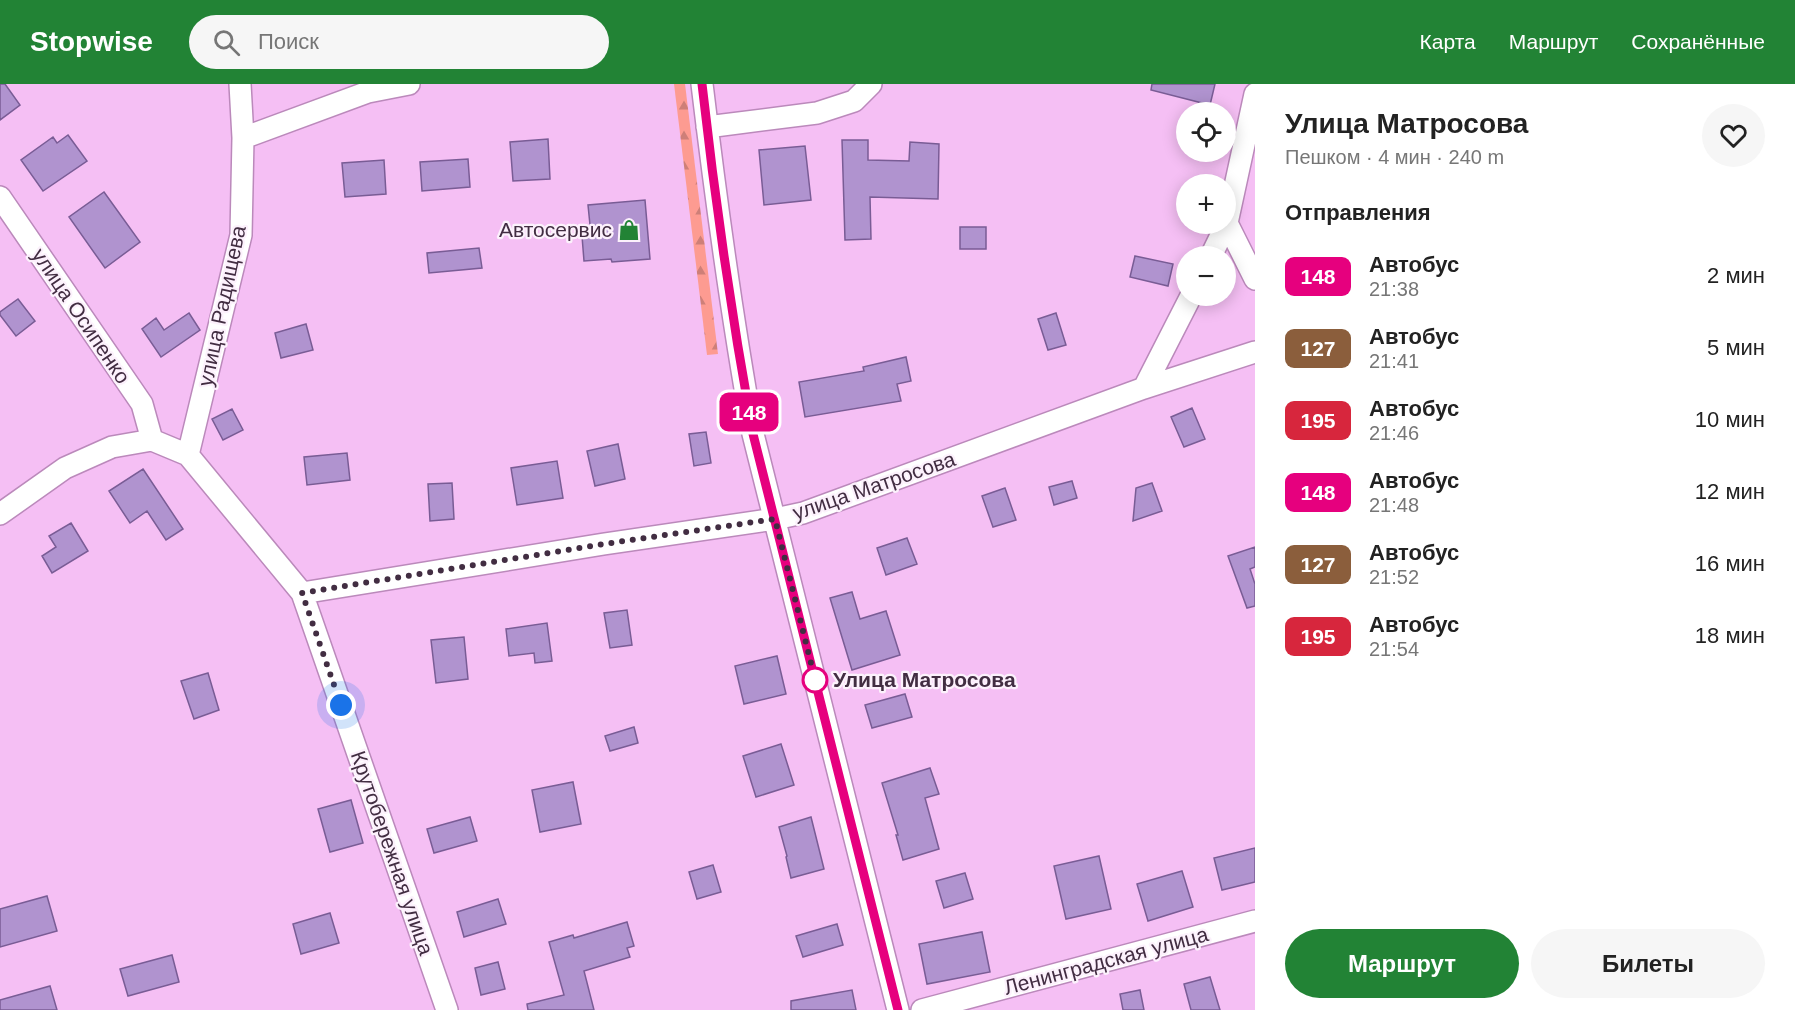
<!DOCTYPE html>
<html lang="ru">
<head>
<meta charset="utf-8">
<style>
  :root { --surface:#fff; --page:#f6f6f6; --text:#222; --muted:#767676; --accent:#228335 }
  body { margin:0; font-family:Helvetica,sans-serif; background:var(--page); color:var(--text); height:100vh; display:flex; flex-direction:column; font-size:22px; white-space:nowrap }
  * { box-sizing:border-box; margin:0 }
  p { font-size:20px; color:var(--muted) }
  .icon { flex:none; width:33px; height:33px; fill:none; stroke:currentColor; stroke-width:2; stroke-linecap:round; stroke-linejoin:round }
  .map { position:relative; flex:1; overflow:hidden }
  .sheet { display:flex; flex-direction:column; background:var(--surface); width:540px }
  .sheet>* { flex:none }
  .badge { padding:0 12px; border-radius:9px; font-size:21px; line-height:39px }
  .fabs { position:absolute; left:1176px; top:18px; display:grid; gap:12px }
  .fabs a { display:grid; place-items:center; width:60px; height:60px; border-radius:50%; background:var(--surface); box-shadow:0 3px 15px #0003; font-size:30px }
  .you { position:absolute; width:30px; height:30px; margin:-15px; border:4px solid #fff; border-radius:50%; background:#1a73e8; box-shadow:0 0 0 9px #1a73e833 }
  .map>.badge { position:absolute; translate:-50% -50%; box-shadow:0 0 0 3px #fff }
  h2 { padding:0 30px; font-size:22px; line-height:54px }
  .round { display:grid; place-items:center; flex:none; width:63px; height:63px; border-radius:32px; background:var(--page) }
  .overview { display:flex; align-items:center; justify-content:space-between; height:102px; padding:0 30px }
  h1 { font-size:28px; font-weight:600; line-height:45px }
  .button { display:flex; gap:12px; margin-top:auto; padding:12px 30px }
  .button a { flex:1; height:69px; border-radius:36px; background:var(--accent); color:#fff; font-size:24px; font-weight:600; line-height:69px; text-align:center }
  .button a+a { background:var(--page); color:var(--text) }
  ul { padding:0; list-style:none }
  li { display:flex; align-items:center; gap:18px; height:72px; padding:0 30px }
  li div { flex:1 }
  li b { display:block; font-size:22px }
  li em { font-style:normal }
  li .badge { min-width:66px; font-weight:700; text-align:center }
  header { display:flex; align-items:center; gap:36px; box-sizing:border-box; height:84px; padding:0 30px; background:var(--accent); color:#fff }
  header strong { font-size:28px }
  nav { display:flex; gap:33px; margin-inline-start:auto; font-size:21px }
  .search { width:420px; height:54px; background:var(--page); display:flex; align-items:center; gap:15px; box-sizing:border-box; padding:0 21px; border-radius:33px; color:var(--muted); font-size:22px }
  main { display:flex; flex:1; min-height:0 }
  .map>svg:first-child { display:block }
  .forest { fill:url(#forest-firs) }
  .building { fill:#b093cf; stroke:#795c95; stroke-width:1.5 }
  .lines { fill:none; stroke-linecap:round; stroke-linejoin:round }
  .minor-casing { stroke:#bb89bb; stroke-width:24 }
  .minor { stroke:#fff; stroke-width:21 }
  .line-casing { stroke:#fff; stroke-width:14 }
  .line { stroke:#e6007e; stroke-width:9 }
  .walk { stroke:#422d42; stroke-width:6; stroke-dasharray:0 10.8 }
  .stop-dot { fill:#fff; stroke:#e6007e; stroke-width:3 }
  .labels { text-anchor:middle; stroke-width:4.5; stroke-linejoin:round; paint-order:stroke }
  .poi-label { font-size:21px; fill:#422d42; stroke:#fcf1fc; text-anchor:end }
  .street-label { font-size:21px; fill:#422d42; stroke:#fcf1fc }
  .stop-label { font-size:21px; font-weight:bold; fill:#422d42; stroke:#fcf1fc; text-anchor:start }
</style>
</head>
<body>
<header>
<strong>Stopwise</strong>
<div class="search"><svg class="icon" aria-label="search" viewBox="0 0 24 24"><circle cx="10" cy="10" r="6"/><path d="M15 15l6 6"/></svg>Поиск</div>
<nav><a>Карта</a><a>Маршрут</a><a>Сохранённые</a></nav>
</header>
<main>
<div class="map">
<svg width="1255" height="926" viewBox="0 0 1255 926">
  <defs>
    <pattern id="forest-firs" width="22" height="20" patternUnits="userSpaceOnUse" patternTransform="scale(1.5)"><rect width="22" height="20" fill="#fd9b91"/><path d="M5 1l3.5 6h-7zM16 11l3.5 6h-7z" fill="#ce7f78"/></pattern>
  </defs>
  <rect width="100%" height="100%" fill="#f5bff4"/>
  <!-- forest -->
  <path class="forest" d="M674,0h11l33,270 -11,1z"/>
  <!-- building -->
  <path class="building" d="M0,0h5l15,21 -20,15z
    M1152,0h63l-5,21 -59,-15z
    M68,51l19,26 -44,30 -22,-31 32,-23 4,6z
    M548,55l2,40 -37,2 -3,-39z
    M842,56h26v20l41,1 1,-19 29,2 -1,55 -68,-2 1,42 -26,1z
    M805,62l6,54 -47,5 -5,-55z
    M468,75l2,28 -48,4 -2,-29z
    M384,76l2,34 -41,3 -3,-34z
    M104,108l36,50 -35,26 -36,-51z
    M645,116l5,59 -38,3 -1,-3 -27,2 -2,-25 9,-1 -3,-30z
    M960,143h26v22h-26z
    M479,164l3,20 -53,5 -2,-20z
    M1135,172l38,8 -5,22 -38,-9z
    M18,215l17,22 -19,15 -16,-21v-3z
    M189,229l11,17 -39,27 -19,-28 14,-11 8,12z
    M1056,229l10,32 -18,5 -10,-31z
    M306,240l7,26 -32,8 -6,-25z
    M906,273l5,24 -14,3 4,17 -96,16 -6,-35 65,-11 -1,-4z
    M1192,324l13,31 -21,8 -13,-30z
    M232,325l11,21 -20,10 -11,-21z
    M706,348l5,31 -17,3 -5,-32z
    M618,360l7,35 -30,7 -8,-35z
    M347,369l3,27 -43,5 -3,-28z
    M557,377l6,37 -46,7 -6,-37z
    M143,385l40,60 -17,11 -19,-29 -17,12 -21,-32z
    M1072,397l5,17 -23,7 -5,-18z
    M452,399l2,36 -24,2 -2,-37z
    M1152,399l10,28 -29,10 3,-33z
    M1005,404l11,32 -23,7 -11,-31z
    M71,439l17,28 -36,22 -10,-17 14,-9 -7,-11z
    M907,454l10,26 -31,11 -9,-27z
    M1255,463v20l-5,2 5,15v22l-8,2 -19,-52z
    M852,508l8,27 26,-8 14,44 -48,15 -22,-72z
    M627,526l5,35 -22,3 -6,-35z
    M547,539l5,38 -17,2 -1,-10 -25,3 -3,-27z
    M464,553l4,42 -32,4 -5,-43z
    M777,572l9,38 -42,10 -9,-38z
    M208,589l11,37 -25,9 -13,-38z
    M905,610l7,23 -40,11 -7,-23z
    M634,643l4,16 -28,8 -5,-15z
    M781,660l13,41 -38,12 -13,-41z
    M930,684l9,26 -14,4 14,51 -36,11 -7,-25h2l-16,-52z
    M573,698l8,42 -41,8 -8,-42z
    M351,716l12,43 -33,9 -12,-43z
    M470,733l7,24 -43,12 -7,-24z
    M811,733l13,52 -33,9 -5,-21 1,-1 -8,-29z
    M1255,764v34l-33,8 -8,-32z
    M1099,772l12,53 -45,10 -12,-53z
    M713,781l8,27 -24,7 -8,-27z
    M1182,787l11,36 -45,14 -11,-37z
    M965,789l8,26 -29,9 -8,-27z
    M47,812l10,35 -57,16v-38z
    M498,815l8,25 -42,13 -7,-25z
    M330,829l9,30 -38,11 -8,-30z
    M627,838l7,24 -7,2 3,9 -46,14 10,39h-66l-1,-6 37,-9 -15,-53 24,-7 1,3z
    M837,840l6,21 -40,12 -7,-21z
    M982,848l8,40 -63,12 -8,-40z
    M172,871l7,27 -51,14 -8,-27z
    M498,878l7,27 -24,6 -6,-27z
    M1210,893l10,33h-29l-7,-26z
    M50,902l7,24h-57v-10z
    M852,906l4,20h-65v-9z
    M1140,906l4,20h-21l-3,-16z"/>
  <g class="lines">
    <defs>
      <path id="minor" d="M702,0c14,117 30,234 51,350l145,576
        M707,43l110,-14 37,-12 17,-17
        M243,54l125,-46 41,-8
        M0,113l142,207 10,36
        M1227,139l28,56
        M1211,172l16,-33 28,-129
        M1144,304l47,-92
        M188,371l53,-220 2,-97 -3,-54
        M0,430l65,-46 47,-21 40,-7 36,15 114,138 145,417
        M302,509l302,-49 171,-25 28,-6 341,-125 111,-36
        M922,926l333,-89"/>
    </defs>
    <!-- minor casing -->
    <use href="#minor" class="minor-casing"/>
    <!-- minor -->
    <use href="#minor" class="minor"/>
  </g>
  <g class="lines">
    <defs>
      <path id="line" d="M702,0c13,117 30,234 51,350l145,576"/>
    </defs>
    <!-- line casing -->
    <use href="#line" class="line-casing"/>
    <!-- line -->
    <use href="#line" class="line"/>
    <!-- walk -->
    <path class="walk" d="M341,621l-39,-112 302,-49 171,-25 42,168 -2,-7"/>
  </g>
  <!-- icons -->
  <defs>
    <symbol id="shop-bare" viewBox="-9 -9 18 18"><path d="M-5-2.5h2.3a2.7 3.5 0 0 1 5.4 0H5L5.5 6h-11ZM-1.5-2.5h3a1.5 2.3 0 0 0-3 0Z" fill="#228335" stroke="#fcf1fc" stroke-width="2.5" paint-order="stroke"/></symbol>
  </defs>
  <g fill-rule="evenodd">
    <use href="#shop-bare" x="614" y="131" width="30" height="30"/>
  </g>
  <!-- markers -->
  <circle class="stop-dot" cx="815" cy="596" r="12"/>
  <g class="labels">
    <!-- poi labels -->
    <g class="poi-label">
      <text x="612" y="153">Автосервис</text>
    </g>
    <!-- street labels -->
    <g class="street-label">
      <text transform="translate(222 222) rotate(-78)" y="7">улица Радищева</text>
      <text transform="translate(81 232) rotate(56)" y="7">улица Осипенко</text>
      <text transform="translate(874 402) rotate(-19)" y="7">улица Матросова</text>
      <text transform="translate(392 769) rotate(71)" y="7">Крутобережная улица</text>
      <text transform="translate(1106 877) rotate(-15)" y="7">Ленинградская улица</text>
    </g>
    <!-- stop labels -->
    <g class="stop-label">
      <text x="833" y="603">Улица Матросова</text>
    </g>
  </g>
</svg>
<div class="fabs">
<a><svg class="icon" aria-label="locate" viewBox="0 0 24 24"><circle cx="12" cy="12" r="6"/><path d="M12 2v4M12 18v4M2 12h4M18 12h4"/></svg></a>
<a>+</a>
<a>−</a>
</div>
<div class="you" style="left:341px;top:621px"></div>
<b class="badge" style="left:749px;top:328px;background:#e6007e;color:#fff">148</b>
</div>
<section class="sheet">
<div class="overview"><div><h1>Улица Матросова</h1><p>Пешком · 4 мин · 240 m</p></div><a class="round"><svg class="icon" aria-label="heart" viewBox="0 0 24 24"><path d="M12 20l-8-8c-3-5 5-10 8-4 3-6 11-1 8 4z"/></svg></a></div>
<h2>Отправления</h2>
<ul>
<li><span class="badge" style="background:#e6007e;color:#fff">148</span><div><b>Автобус</b><p>21:38</p></div><em>2 мин</em></li>
<li><span class="badge" style="background:#8b5e3c;color:#fff">127</span><div><b>Автобус</b><p>21:41</p></div><em>5 мин</em></li>
<li><span class="badge" style="background:#d7263d;color:#fff">195</span><div><b>Автобус</b><p>21:46</p></div><em>10 мин</em></li>
<li><span class="badge" style="background:#e6007e;color:#fff">148</span><div><b>Автобус</b><p>21:48</p></div><em>12 мин</em></li>
<li><span class="badge" style="background:#8b5e3c;color:#fff">127</span><div><b>Автобус</b><p>21:52</p></div><em>16 мин</em></li>
<li><span class="badge" style="background:#d7263d;color:#fff">195</span><div><b>Автобус</b><p>21:54</p></div><em>18 мин</em></li>
</ul>
<div class="button"><a>Маршрут</a><a>Билеты</a></div>
</section>
</main>
</body>
</html>
